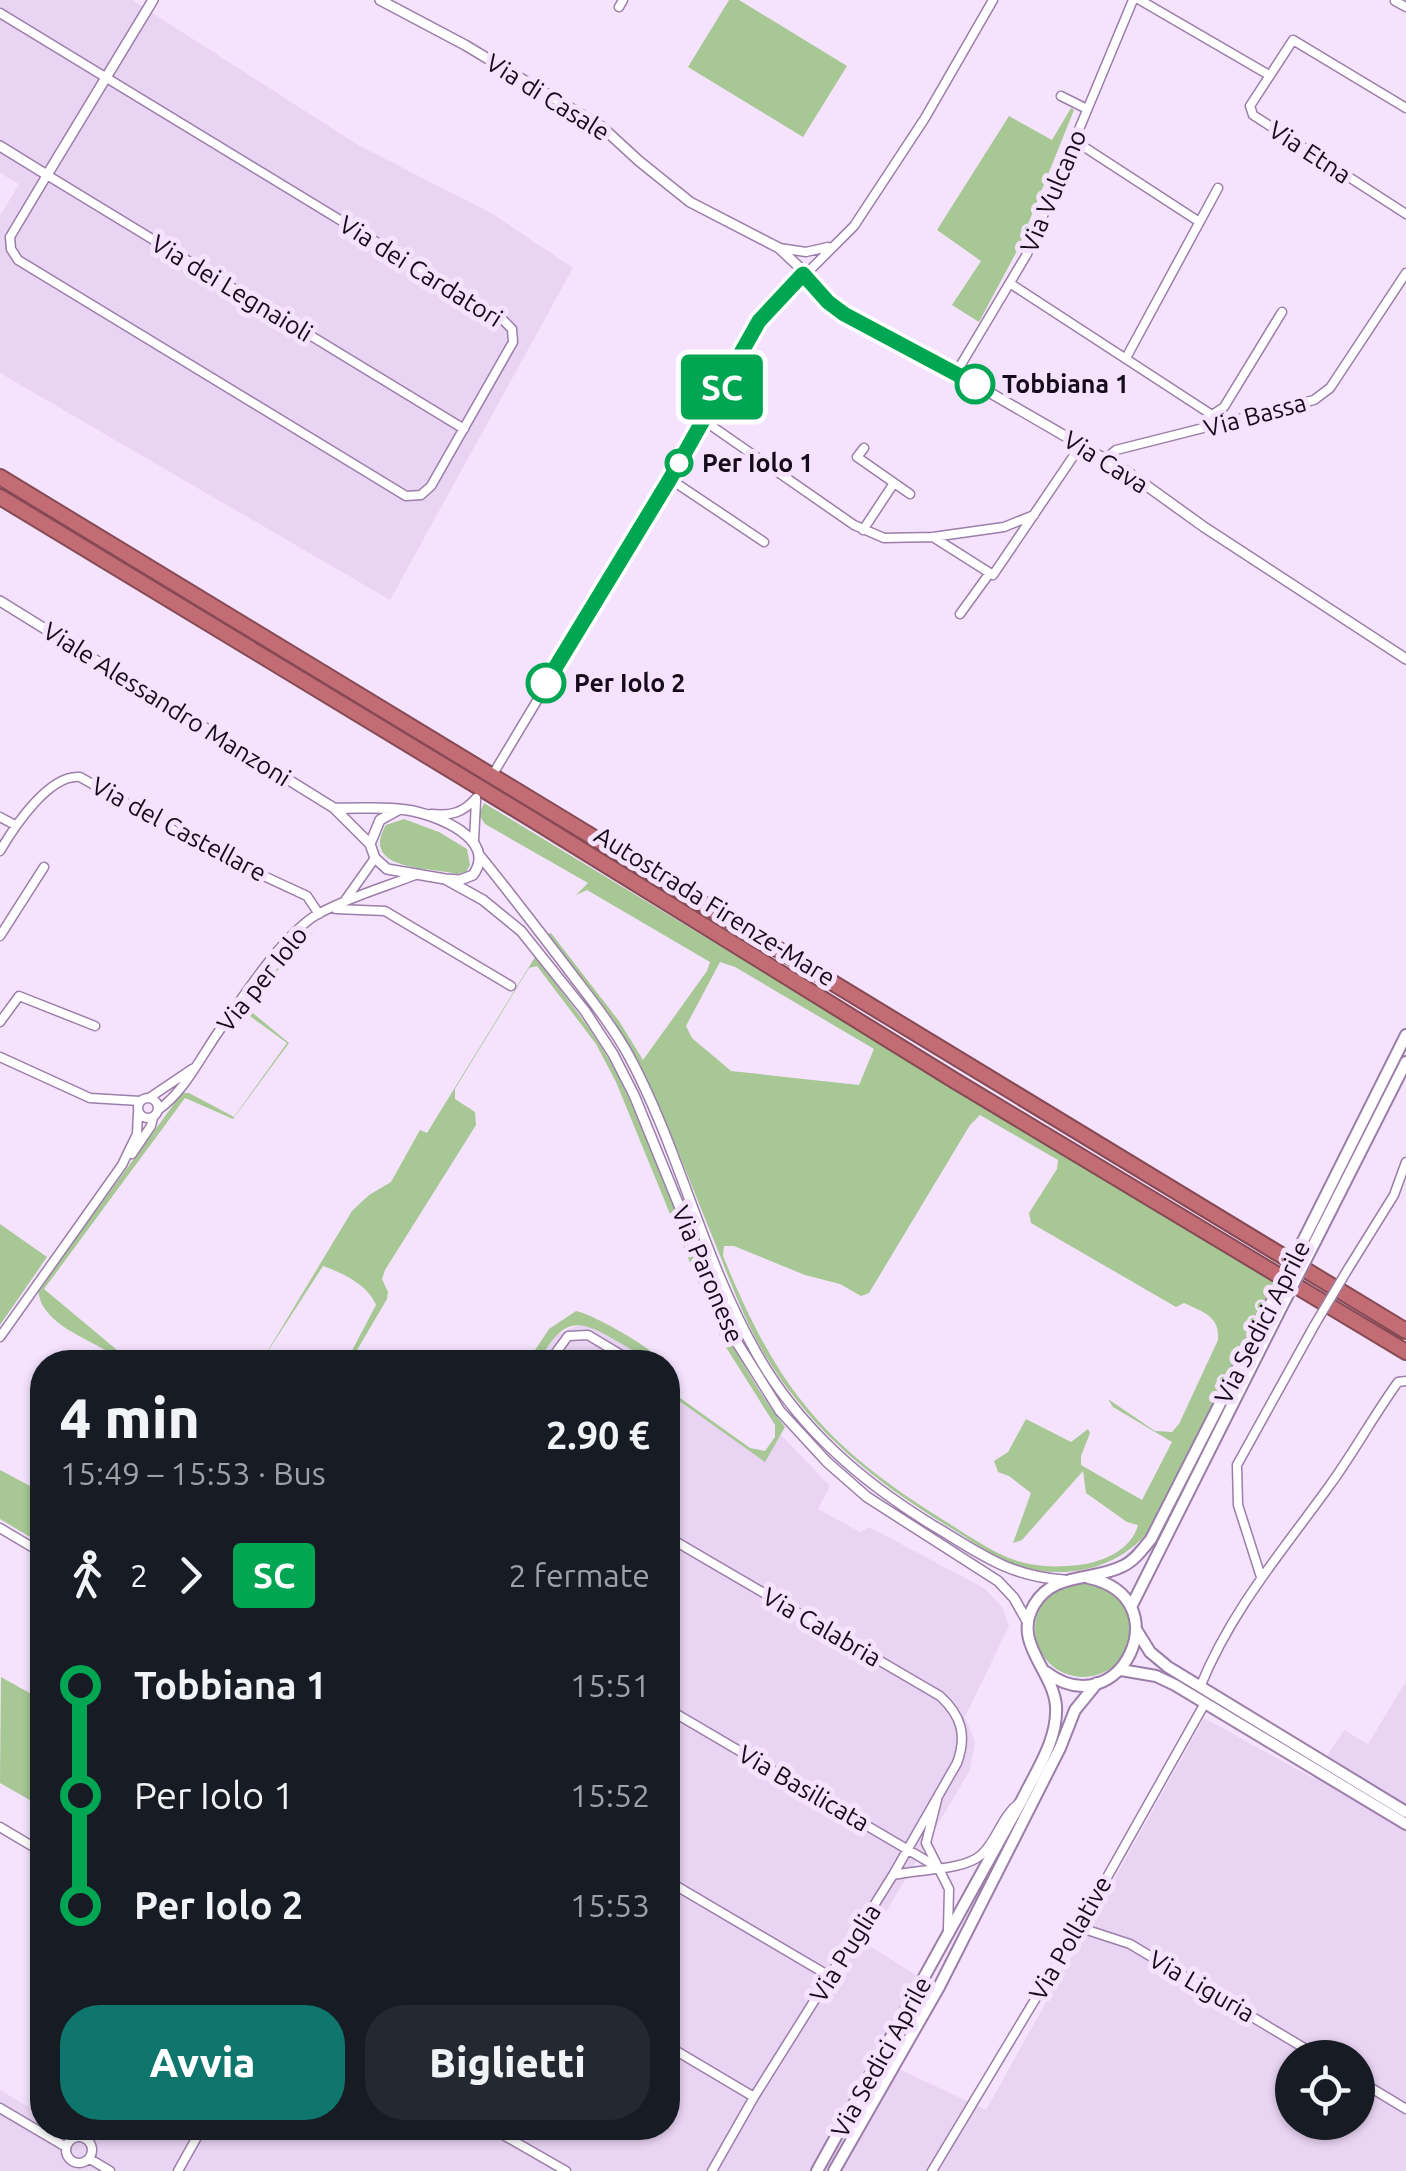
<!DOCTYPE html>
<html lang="it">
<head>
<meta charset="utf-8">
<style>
  :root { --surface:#171b24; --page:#242831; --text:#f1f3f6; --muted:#9ea1a6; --accent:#0f766e }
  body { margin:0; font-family:Ubuntu,sans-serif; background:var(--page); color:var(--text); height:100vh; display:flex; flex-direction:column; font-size:38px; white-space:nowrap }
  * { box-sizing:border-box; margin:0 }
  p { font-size:32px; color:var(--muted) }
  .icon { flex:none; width:55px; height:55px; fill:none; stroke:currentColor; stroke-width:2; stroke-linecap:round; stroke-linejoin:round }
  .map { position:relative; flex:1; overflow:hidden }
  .drawer { position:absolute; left:30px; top:1350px; width:650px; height:790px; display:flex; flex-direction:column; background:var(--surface); border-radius:40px; box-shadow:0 2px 8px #0004 }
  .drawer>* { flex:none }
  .badge { padding:0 20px; border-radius:8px; font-size:35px; line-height:65px }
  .fabs { position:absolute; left:1275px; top:2040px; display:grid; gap:20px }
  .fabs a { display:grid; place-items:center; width:100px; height:100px; border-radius:50%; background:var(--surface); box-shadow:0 2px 8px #0004; font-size:50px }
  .map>.badge { position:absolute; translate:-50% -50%; box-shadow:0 0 0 5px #fff }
  .legs { display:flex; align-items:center; gap:15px; height:110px; padding:0 30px; font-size:32px }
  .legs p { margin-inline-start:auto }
  .headline { display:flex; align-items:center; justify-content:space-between; height:170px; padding:0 30px }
  h1 { font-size:55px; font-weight:800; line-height:75px }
  .cta { display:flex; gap:20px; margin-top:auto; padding:20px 30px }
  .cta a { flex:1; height:115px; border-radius:40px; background:var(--accent); color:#fff; font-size:40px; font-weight:800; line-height:115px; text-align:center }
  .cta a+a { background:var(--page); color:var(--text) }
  ul { padding:0 30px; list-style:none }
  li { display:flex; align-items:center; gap:35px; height:110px; font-size:38px }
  li i { display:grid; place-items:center; width:15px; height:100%; margin:0 12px; background:currentColor }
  li i::after { content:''; width:25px; height:25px; margin:-12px; border:8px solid; border-radius:50%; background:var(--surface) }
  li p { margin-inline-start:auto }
  li:first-child i { background:linear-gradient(#0000 50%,currentColor 0) }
  li:last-child i { background:linear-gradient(currentColor 50%,#0000 0) }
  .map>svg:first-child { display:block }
  .built { fill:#e9d4f4; fill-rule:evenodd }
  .green { fill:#a7c795; fill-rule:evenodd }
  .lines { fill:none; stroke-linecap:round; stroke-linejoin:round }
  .minor-casing { stroke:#9b7ea9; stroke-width:11 }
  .tertiary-casing { stroke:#9b7ea9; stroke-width:12 }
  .secondary-casing { stroke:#9b7ea9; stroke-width:14 }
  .motorway-casing { stroke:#864a55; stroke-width:18 }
  .minor { stroke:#fff; stroke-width:8 }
  .tertiary { stroke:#fff; stroke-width:9 }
  .secondary { stroke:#fff; stroke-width:10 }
  .motorway { stroke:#c36c74; stroke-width:14 }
  .minor-bridge-casing { stroke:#9b7ea9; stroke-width:11; stroke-linecap:butt }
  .secondary-bridge-casing { stroke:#9b7ea9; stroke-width:14; stroke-linecap:butt }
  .minor-bridge { stroke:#fff; stroke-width:8 }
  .secondary-bridge { stroke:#fff; stroke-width:10 }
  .line-1-casing { stroke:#fff; stroke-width:22 }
  .line-1 { stroke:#00a651; stroke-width:15 }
  .stop-1-dot { fill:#fff; stroke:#00a651; stroke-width:5 }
  .labels { text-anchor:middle; stroke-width:10; stroke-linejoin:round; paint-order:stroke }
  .street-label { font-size:25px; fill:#160b1b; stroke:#f5e3fe }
  .stop-label { font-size:25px; font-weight:bold; fill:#160b1b; stroke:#f5e3fe; text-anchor:start }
</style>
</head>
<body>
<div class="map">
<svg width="1406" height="2171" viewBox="0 0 1406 2171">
  <rect width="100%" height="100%" fill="#f5e3fe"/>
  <!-- built -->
  <path class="built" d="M0,0h132l226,145 135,69 80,54 -183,332 -390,-227v-157l19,-32 -19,-11z
    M582,1324l11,2 45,27 7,9h-107l16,-27z
    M668,1393l96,68 17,-26 49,51 -12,23 42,23 9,-5 115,61 18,19 7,19 -44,91 10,24 -5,29 -103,174 53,34 -44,80 110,52 218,-392 109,60 31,-48 24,14 38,-63v490h-1406v-81l42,25v13h22l12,6 4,-6h588zM1292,2058h66v64h-66z"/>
  <!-- green -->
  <path class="green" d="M729,0h10l108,66 -44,71 -115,-70z
    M1071,108l3,2 -56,139 -39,73 -27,-17 29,-44 -44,-31 72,-114 43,24z
    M484,803l790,479 -118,239c-31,49 -95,63 -148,41 -21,-9 -40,-24 -59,-35 -72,-44 -133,-92 -179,-164 -22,-34 -36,-72 -51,-110 -27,-66 -52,-133 -84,-197l-22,-37 -65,-85 3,-1 68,88 24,39 64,-89 3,-9 -123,-72 -11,5 12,-12 -103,-59 -6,-9zM720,962l15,5 139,82 -15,36 -128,-14 -39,-33 -6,-12zM980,1115l78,45 -1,9 -28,44 2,10 145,84 8,-4c19,9 36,13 34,37l-39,84 -7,8 -17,-1 -47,-32 5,8 59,35 -30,58 -61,-35v-9l9,-23 -2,-4 -17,13 -45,-23 -18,33 -14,9 4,11 11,4 22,17 -18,50 9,-3 61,-69 3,22 41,29 11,3c-6,24 -34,37 -59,40 -63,7 -84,-13 -134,-44 -122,-76 -168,-133 -222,-265l1,-10h10l71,29 35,9 21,12 8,-3 101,-168z
    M404,819l35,13 28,17 3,16 -4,7 -9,2c-27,-7 -98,-3 -71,-49z
    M319,926l-25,23 -46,60 41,34 -56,76 -48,-21 -141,191 73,61 -1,12h-17l6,-12c-25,-15 -64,-28 -67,-60l144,-197h7l45,24 53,-74 -44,-32 50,-62z
    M535,957c29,38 61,76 83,119 60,118 84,244 167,351l-20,35 -97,-69v-15l8,17 74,53 15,3 10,-14v-12l-53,-84 -106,-259 -20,-38 -59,-78 -8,2 -74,121v10l20,13 1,13 -91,145 -3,9 6,13 -1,7 -37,63h-4l30,-57c-8,-20 -33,-32 -53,-39l-62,96 91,-151 17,-16 22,-13 29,-52 7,3z
    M0,1224l47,33 -47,68z
    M576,1311c19,4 76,37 87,51h-18c-8,-11 -20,-16 -32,-23 -41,-25 -52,-15 -75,23h-11l22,-33z
    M0,1470l32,17 4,-6 6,3 -12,20 12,7v33l-42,-25z
    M1035 1629a48 48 0 1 1 96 0a48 48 0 1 1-96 0Z
    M1,1677l41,23v107l-42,-24z"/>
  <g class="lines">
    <defs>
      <path id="minor" d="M1140,0l129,75
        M1395,1l11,6
        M619,7l4,-7
        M0,13l501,305 11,11 1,13 -82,144 -10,9 -15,1 -388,-236 -7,-11 -1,-12
        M1061,96l26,13
        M1406,108l-113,-68 -43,66 3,9 153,99
        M1075,141l123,80
        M10,237l37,-62 417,254
        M779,248l27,4 22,-5
        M1011,284l201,131 7,11
        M1126,358l92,-170
        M956,373l71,-119 106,-254
        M1212,415l12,-8 58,-95
        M703,420l151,105 30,13 49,-1 71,-10 30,-12
        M864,448l-7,9 53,37
        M1105,459l11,-9 198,-50 16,-12 76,-115
        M670,479l94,63
        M863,530l31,-47
        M933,537l60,38 88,-130
        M960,614l29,-40
        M496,769l174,-290 89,-158 95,-95 71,-108 68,-118
        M431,814c20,2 32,-1 45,-16
        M0,817l15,8
        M474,841l2,-40
        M0,851c14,-24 49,-77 80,-74l132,75 95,44 12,18
        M346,899l29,-41
        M336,909l49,2 126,75
        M0,936l44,-69
        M0,1022l19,-26 76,30
        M0,1057l90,41 50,3
        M138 1108a10 10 0 1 1 20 0a10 10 0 1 1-20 0Z
        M149,1098l43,-29
        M158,1110c27,-19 42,-52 61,-79 23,-33 65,-98 99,-117 31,-17 67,-27 100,-40
        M132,1154l19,-28 2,-8
        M1348,1269l46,-74 12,-33
        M0,1337l122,-172 15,-31 1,-21
        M549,1362l19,-26 20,-1 45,27
        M0,1528l42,25
        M668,1537l272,159c22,20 27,40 17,67l-64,112 -139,222 -42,74
        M1261,1577l-23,-72 -1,-40 77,-139
        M1200,1687c32,-78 81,-134 130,-202 24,-33 44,-70 68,-103l8,-1
        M668,1709l271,159
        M937,1800l-11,43 23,46 -1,40
        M0,1827l42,25
        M894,1875c23,-6 69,-4 87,-20 16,-14 20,-38 38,-52
        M668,1881l163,96
        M1078,1927l52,17 191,114
        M668,2046l86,51
        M1358,2080l48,29
        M0,2108l66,39
        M491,2128l75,43
        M66 2150a13 13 0 1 1 26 0a13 13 0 1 1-26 0Z
        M90,2159l20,12
        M178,2171l24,-43
        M932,2171l155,-258 118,-210"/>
      <path id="tertiary" d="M380,0l85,45 137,82 37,34 51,41 89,46 19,18 20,26 25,22 113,59 173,100 75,54 202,132
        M0,146l47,29 106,-175
        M0,601l334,207 36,36 5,14 12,11 58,10 15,1 13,-5c26,-36 -38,-61 -66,-65 -24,-4 -49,-1 -73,-2
        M370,844l10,-24 18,-10
        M480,856c30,37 59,75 88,113 21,28 44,56 61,87 51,95 74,204 128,298 42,74 105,128 177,172 47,28 74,50 130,54
        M445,879l38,21 38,31 64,80 28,43 21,41 97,238 49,78 47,51 40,35 131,84 16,17 14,25"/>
      <path id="secondary" d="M1306,1235l100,-200
        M1316,1240l90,-178
        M1131,1607l147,-293
        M1137,1631l13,21 18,15 238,145
        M1121,1670l35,6 19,9 231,139
        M1046,1672c74,56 136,-74 43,-94
        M817,2171l205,-371c14,-29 36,-60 34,-94 -3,-36 -44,-63 -22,-101 20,-34 58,-23 89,-39 11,-5 20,-17 28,-27l117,-230
        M834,2171l105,-184 121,-239 15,-38 22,-27"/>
      <path id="motorway" d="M0,477l1406,854
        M0,497l530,321 422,261 454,273"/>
    </defs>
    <!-- minor casing -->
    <use href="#minor" class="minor-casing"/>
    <!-- tertiary casing -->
    <use href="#tertiary" class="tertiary-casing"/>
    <!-- secondary casing -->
    <use href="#secondary" class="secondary-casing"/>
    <!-- motorway casing -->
    <use href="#motorway" class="motorway-casing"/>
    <!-- minor -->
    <use href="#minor" class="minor"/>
    <!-- tertiary -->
    <use href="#tertiary" class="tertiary"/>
    <!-- secondary -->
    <use href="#secondary" class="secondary"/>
    <!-- motorway -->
    <use href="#motorway" class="motorway"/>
    <defs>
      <path id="minor-bridge" d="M1314,1326l34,-57"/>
      <path id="secondary-bridge" d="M1268,1309l38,-74
        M1278,1314l38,-74"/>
    </defs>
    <!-- minor-bridge casing -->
    <use href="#minor-bridge" class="minor-bridge-casing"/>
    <!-- secondary-bridge casing -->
    <use href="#secondary-bridge" class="secondary-bridge-casing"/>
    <!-- minor-bridge -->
    <use href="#minor-bridge" class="minor-bridge"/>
    <!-- secondary-bridge -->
    <use href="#secondary-bridge" class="secondary-bridge"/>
  </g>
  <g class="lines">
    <defs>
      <path id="line-1" d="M546,683l124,-204 89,-158 44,-47 25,28 16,12 131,70"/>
    </defs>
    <!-- line-1 casing -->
    <use href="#line-1" class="line-1-casing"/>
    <!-- line-1 -->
    <use href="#line-1" class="line-1"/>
  </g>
  <!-- markers -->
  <g class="stop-1-dot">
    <circle cx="975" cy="384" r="18"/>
    <circle cx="679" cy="463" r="12"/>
    <circle cx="546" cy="683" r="18"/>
  </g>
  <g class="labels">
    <!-- street labels -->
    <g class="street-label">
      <text transform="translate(548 97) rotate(32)" y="9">Via di Casale</text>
      <text transform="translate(1310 152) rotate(33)" y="9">Via Etna</text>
      <text transform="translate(1053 191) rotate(-67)" y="9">Via Vulcano</text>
      <text transform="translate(421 271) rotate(32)" y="9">Via dei Cardatori</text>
      <text transform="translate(232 288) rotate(31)" y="9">Via dei Legnaioli</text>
      <text transform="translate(1255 415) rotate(-15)" y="9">Via Bassa</text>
      <text transform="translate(1106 462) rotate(32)" y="9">Via Cava</text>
      <text transform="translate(167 704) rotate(32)" y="9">Viale Alessandro Manzoni</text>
      <text transform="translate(179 829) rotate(28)" y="9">Via del Castellare</text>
      <text transform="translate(715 906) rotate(32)" y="9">Autostrada Firenze-Mare</text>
      <text transform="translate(262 979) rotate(-51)" y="9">Via per Iolo</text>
      <text transform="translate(708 1274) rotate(67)" y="9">Via Paronese</text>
      <text transform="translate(1262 1322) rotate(-63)" y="9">Via Sedici Aprile</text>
      <text transform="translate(822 1627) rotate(30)" y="9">Via Calabria</text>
      <text transform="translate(804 1788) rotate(30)" y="9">Via Basilicata</text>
      <text transform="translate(1070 1938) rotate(-60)" y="9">Via Pollative</text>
      <text transform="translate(845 1953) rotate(-58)" y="9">Via Puglia</text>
      <text transform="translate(1202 1986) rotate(30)" y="9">Via Liguria</text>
      <text transform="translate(881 2057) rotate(-61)" y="9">Via Sedici Aprile</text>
    </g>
    <!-- stop labels -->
    <g class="stop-label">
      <text x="1002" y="393">Tobbiana 1</text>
      <text x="702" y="472">Per Iolo 1</text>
      <text x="574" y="692">Per Iolo 2</text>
    </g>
  </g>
</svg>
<div class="fabs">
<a><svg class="icon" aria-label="locate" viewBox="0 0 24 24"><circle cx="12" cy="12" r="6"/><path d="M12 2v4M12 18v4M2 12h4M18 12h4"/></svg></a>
</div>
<b class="badge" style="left:722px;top:387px;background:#00a651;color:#fff">SC</b>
<section class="drawer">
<div class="headline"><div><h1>4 min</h1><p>15:49 – 15:53 · Bus</p></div><b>2.90 €</b></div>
<div class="legs"><svg class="icon" aria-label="walk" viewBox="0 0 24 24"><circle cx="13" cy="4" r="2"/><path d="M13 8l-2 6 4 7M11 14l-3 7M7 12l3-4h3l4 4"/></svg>2<svg class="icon" aria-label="forward" viewBox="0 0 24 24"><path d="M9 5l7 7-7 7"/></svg><b class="badge" style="background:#00a651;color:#fff">SC</b><p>2 fermate</p></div>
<ul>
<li><i style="color:#00a651"></i><b>Tobbiana 1</b><p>15:51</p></li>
<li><i style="color:#00a651"></i><span>Per Iolo 1</span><p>15:52</p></li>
<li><i style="color:#00a651"></i><b>Per Iolo 2</b><p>15:53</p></li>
</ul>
<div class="cta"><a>Avvia</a><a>Biglietti</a></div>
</section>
</div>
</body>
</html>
